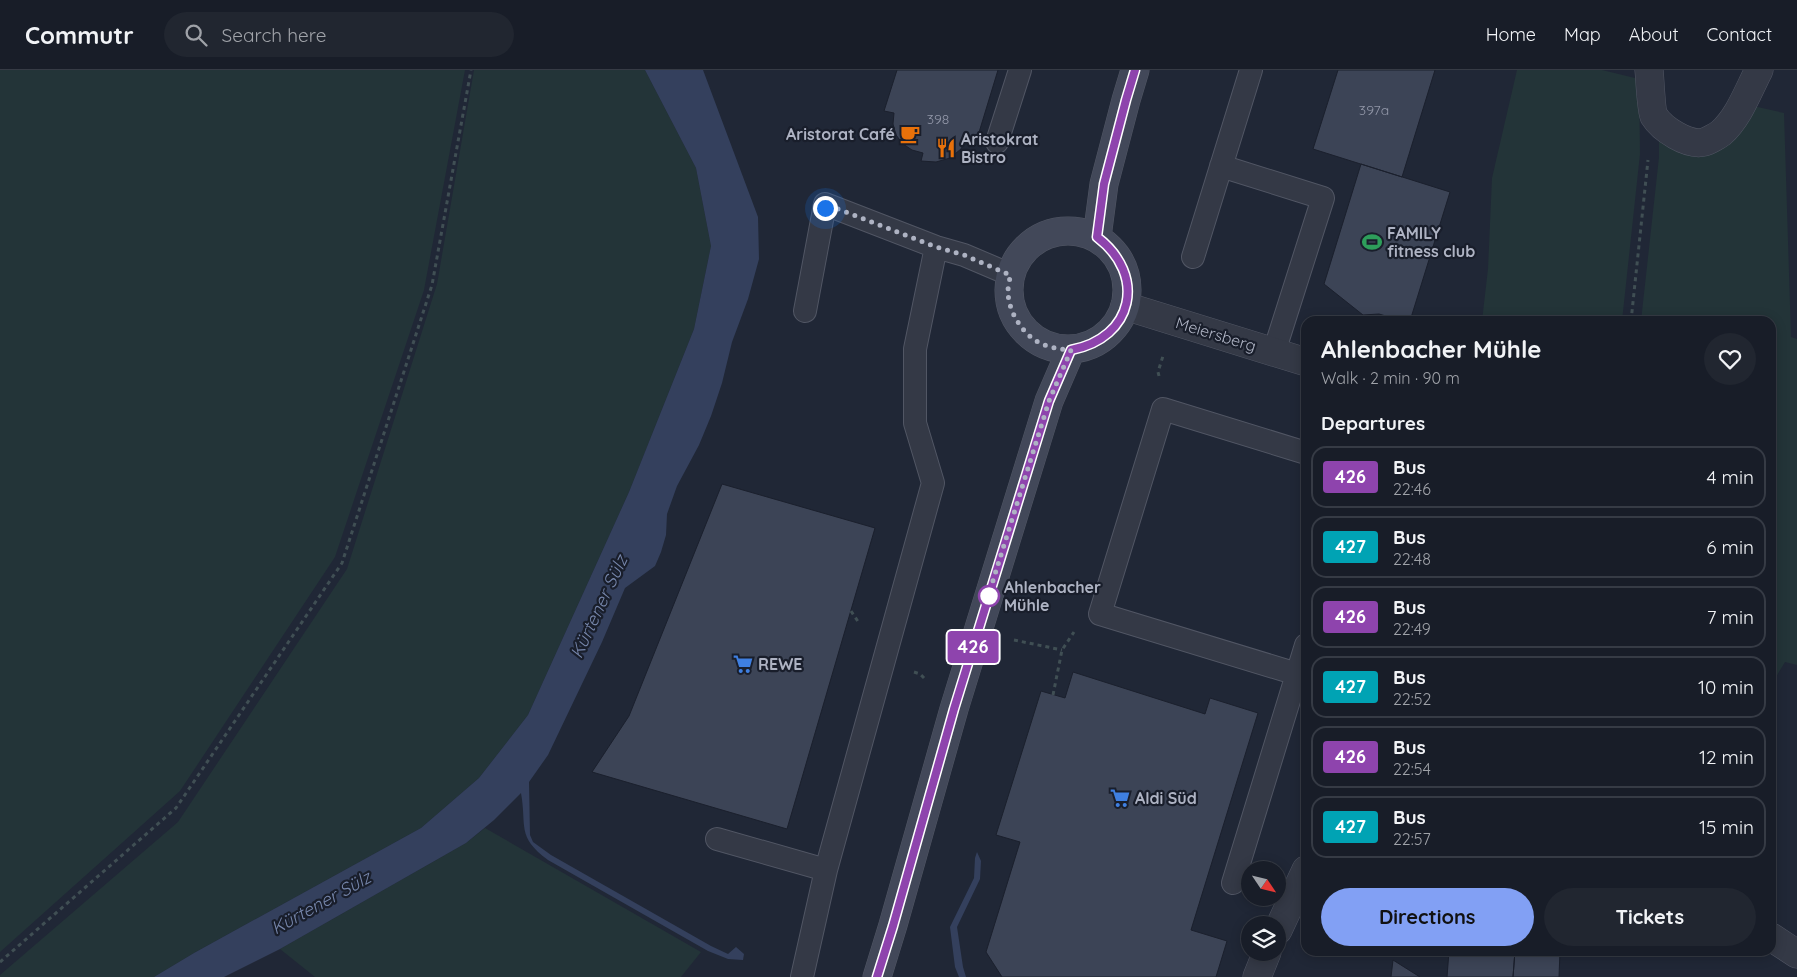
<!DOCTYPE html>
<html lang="en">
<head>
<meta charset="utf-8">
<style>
  :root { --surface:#181d28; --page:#212630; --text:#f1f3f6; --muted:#9fa2a8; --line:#363b45; --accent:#82a0f4 }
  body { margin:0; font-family:Quicksand,sans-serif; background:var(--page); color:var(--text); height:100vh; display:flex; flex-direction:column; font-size:19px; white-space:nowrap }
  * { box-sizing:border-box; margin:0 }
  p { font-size:16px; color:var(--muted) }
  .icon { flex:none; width:28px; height:28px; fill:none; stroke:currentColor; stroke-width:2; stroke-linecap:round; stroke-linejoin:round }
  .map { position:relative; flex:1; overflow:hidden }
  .sheet { position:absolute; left:1301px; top:246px; width:475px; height:640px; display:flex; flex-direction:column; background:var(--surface); border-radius:15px; box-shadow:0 2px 12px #0003,0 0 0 1px var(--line) }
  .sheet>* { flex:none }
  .badge { padding:0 10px; border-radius:4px; font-size:18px; line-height:32px }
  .needle { width:32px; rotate:125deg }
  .buttons { position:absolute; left:1241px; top:791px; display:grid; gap:10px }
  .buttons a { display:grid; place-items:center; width:45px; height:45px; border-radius:50%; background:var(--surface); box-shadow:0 2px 12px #0003,0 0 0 1px var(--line); font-size:25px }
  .you { position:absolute; width:25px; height:25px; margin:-12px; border:4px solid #fff; border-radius:50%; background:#1a73e8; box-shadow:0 0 0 8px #1a73e833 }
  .map>.badge { position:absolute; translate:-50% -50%; box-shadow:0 0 0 2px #fff }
  h2 { padding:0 20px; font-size:19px; line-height:45px }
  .round { display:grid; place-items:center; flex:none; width:52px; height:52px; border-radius:26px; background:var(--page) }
  .headline { display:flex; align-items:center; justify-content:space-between; height:85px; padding:0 20px }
  h1 { font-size:24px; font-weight:800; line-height:38px }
  .action { display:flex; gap:10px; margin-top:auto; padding:10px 20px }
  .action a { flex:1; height:58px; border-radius:30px; background:var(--accent); color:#111; font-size:20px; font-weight:800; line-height:58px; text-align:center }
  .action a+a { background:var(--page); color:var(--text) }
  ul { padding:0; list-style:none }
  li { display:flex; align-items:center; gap:15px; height:62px; margin:0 10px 8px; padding:0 10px; border:2px solid var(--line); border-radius:15px }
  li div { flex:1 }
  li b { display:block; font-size:19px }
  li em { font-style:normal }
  li .badge { min-width:55px; font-weight:700; text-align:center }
  header { display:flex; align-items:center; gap:30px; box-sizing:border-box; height:70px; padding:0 25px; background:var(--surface); border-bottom:1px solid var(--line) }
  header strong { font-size:24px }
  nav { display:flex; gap:28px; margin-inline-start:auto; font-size:18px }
  .search { width:350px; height:45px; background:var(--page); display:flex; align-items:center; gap:12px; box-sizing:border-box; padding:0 18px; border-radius:28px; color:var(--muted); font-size:19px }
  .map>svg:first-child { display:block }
  .green { fill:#233438 }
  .water { fill:#34405d }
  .building { fill:#3c4456; stroke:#1b202d }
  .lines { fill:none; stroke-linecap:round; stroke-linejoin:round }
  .service-casing { stroke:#515664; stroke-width:24 }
  .minor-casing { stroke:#515664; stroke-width:29 }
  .secondary-casing { stroke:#515664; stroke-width:29 }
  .path { stroke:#404f54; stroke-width:3; stroke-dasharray:4 4; stroke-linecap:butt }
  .service { stroke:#343946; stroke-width:22 }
  .minor { stroke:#343946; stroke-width:28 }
  .secondary { stroke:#424859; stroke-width:28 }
  .line-casing { stroke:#fff; stroke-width:11 }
  .line { stroke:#8e44ad; stroke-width:8 }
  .walk { stroke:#aeb3c3; stroke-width:5; stroke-dasharray:0 9 }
  .stop-dot { fill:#fff; stroke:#8e44ad; stroke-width:2.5 }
  .labels { text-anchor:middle; stroke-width:4.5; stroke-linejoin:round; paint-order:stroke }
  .number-label { font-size:14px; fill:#9297a8 }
  .poi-label { font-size:16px; font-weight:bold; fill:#aeb3c3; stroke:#191e2b; text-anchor:start }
  .street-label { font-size:16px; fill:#aeb3c3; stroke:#191e2b }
  .stop-label { font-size:16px; font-weight:bold; fill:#aeb3c3; stroke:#191e2b; text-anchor:start }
  .water-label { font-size:18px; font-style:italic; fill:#7686ab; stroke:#191e2b }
</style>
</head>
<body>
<header>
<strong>Commutr</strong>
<div class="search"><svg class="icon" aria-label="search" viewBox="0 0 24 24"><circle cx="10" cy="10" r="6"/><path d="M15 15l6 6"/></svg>Search here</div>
<nav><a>Home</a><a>Map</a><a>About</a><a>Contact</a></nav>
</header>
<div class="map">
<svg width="1797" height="907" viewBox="0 0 1797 907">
  <rect width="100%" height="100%" fill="#202736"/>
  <!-- green -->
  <path class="green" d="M0,0h465l-41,220 -89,267 -155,234 -180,161z
    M474,0h171l51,98 15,78 -17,83 -65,163 -101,223 -49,63 -58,50 -227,125 -40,24h-154v-2l178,-153 169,-253 90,-285z
    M1517,0h85l37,9 1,75 -18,167h-140l6,-52 4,-91z
    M1753,36l31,7 7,224 6,2v326l-12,-3 -14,23v-364h-130l18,-164v-19l25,12z
    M485,758l216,124 -20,25h-366l-35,-28 186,-106z"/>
  <!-- water -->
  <path class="water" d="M645,0h58l55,147 1,42 -11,40 -16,43 -10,41 -11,33 -12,29 -22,41 -10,28 -1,21 -5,17 -6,14 -30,22 -23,54 -54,113 -19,27 1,53 3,7 18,13 160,91 17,8 8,-7 8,7 -1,6 -15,-1 -20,-8 -160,-91c-32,-24 -21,-33 -27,-67l-27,27 -28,23 -186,106 -56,28h-70l40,-24 227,-125 58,-50 49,-63 101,-223 65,-163 17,-83 -15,-78z
    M977,782l4,9 -1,18 -23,48 6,40 3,10h-7l-4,-10 -5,-40 24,-49 1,-20z"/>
  <!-- building -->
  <path class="building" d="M897,0h101l-21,69 -9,-3 -7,13 -11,9 -14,4 -15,-1 2,-8 -11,-3 -9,-6 -7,-9 -3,-11 1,-11 -10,-2z
    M1338,0h97l-33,107 -89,-28z
    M1361,94l89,28 -40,129h-7l-24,-7 -16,1 -39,-31z
    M722,414l153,44 -88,301 -195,-57 37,-56z
    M1073,602l132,42 5,-16 48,15 -67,217 36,11 -11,36h-214l-16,-25 34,-110 -24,-7 45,-144 24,7z
    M1449,881h66l-2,26h-66z
    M1515,881h45l-1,26h-46z
    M1393,890l27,17h-29z"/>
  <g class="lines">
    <defs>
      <path id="service" d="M997,72l23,-72
        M1221,96l102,32 -49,154
        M1193,187l58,-187
        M805,241l20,-107 111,43 28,8 47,20
        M1297,604l-197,-60 63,-205 143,44
        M717,769l109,31
        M1233,813l73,-238
        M802,907l24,-107 107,-387 -18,-60v-74l21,-102"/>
      <path id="minor" d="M1649,0c1,9 2,40 5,46 8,13 34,30 50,26 4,-1 13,-6 17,-9 18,-16 27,-42 38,-63
        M1125,236l181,56
        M1278,860l28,-60
        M1771,867l26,17
        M1257,907l10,-25"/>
      <path id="secondary" d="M1009 220a59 59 0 1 1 118 0a59 59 0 1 1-118 0Z
        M1097,167l7,-53 22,-84 9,-30
        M877,907l16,-52 61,-216 95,-308 22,-51"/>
    </defs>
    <!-- service casing -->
    <use href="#service" class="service-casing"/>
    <!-- minor casing -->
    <use href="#minor" class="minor-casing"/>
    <!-- secondary casing -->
    <use href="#secondary" class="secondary-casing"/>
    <!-- path -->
    <path class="path" d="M1631,251l17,-161
      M1159,306l-1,-4 5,-16
      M851,541l8,12
      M1014,570l48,10
      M914,602l6,2 5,5
      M1053,625l9,-45 12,-18
      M0,892l176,-154 166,-245 90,-278 39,-215"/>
    <!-- service -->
    <use href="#service" class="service"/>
    <!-- minor -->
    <use href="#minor" class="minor"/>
    <!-- secondary -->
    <use href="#secondary" class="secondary"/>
  </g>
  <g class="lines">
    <defs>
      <path id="line" d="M877,907l16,-51 61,-217 95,-308 22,-51c63,-12 76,-75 26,-113l7,-53 22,-84 9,-30"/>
    </defs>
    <!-- line casing -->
    <use href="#line" class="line-casing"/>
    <!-- line -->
    <use href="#line" class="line"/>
    <!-- walk -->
    <path class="walk" d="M825,138v-4l111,43 28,8 46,20c0,5 -2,11 -2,16 0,20 14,43 32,52 10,5 20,6 31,7l-22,51 -63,202 3,-7"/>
  </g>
  <!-- icons -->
  <defs>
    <symbol id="cafe-bare" viewBox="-9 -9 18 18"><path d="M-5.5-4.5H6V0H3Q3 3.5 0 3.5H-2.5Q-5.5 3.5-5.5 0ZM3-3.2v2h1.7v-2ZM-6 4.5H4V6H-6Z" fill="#e8710a" stroke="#191e2b" stroke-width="2.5" paint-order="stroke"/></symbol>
    <symbol id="restaurant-bare" viewBox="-9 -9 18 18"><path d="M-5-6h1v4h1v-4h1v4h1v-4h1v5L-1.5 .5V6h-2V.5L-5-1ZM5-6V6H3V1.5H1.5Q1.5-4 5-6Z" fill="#e8710a" stroke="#191e2b" stroke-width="2.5" paint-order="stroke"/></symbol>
    <symbol id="stadium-bare" viewBox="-9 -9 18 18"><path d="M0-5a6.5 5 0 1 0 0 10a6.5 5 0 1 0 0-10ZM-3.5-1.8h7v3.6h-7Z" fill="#2e9e5b" stroke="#191e2b" stroke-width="2.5" paint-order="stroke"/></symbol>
    <symbol id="supermarket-bare" viewBox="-9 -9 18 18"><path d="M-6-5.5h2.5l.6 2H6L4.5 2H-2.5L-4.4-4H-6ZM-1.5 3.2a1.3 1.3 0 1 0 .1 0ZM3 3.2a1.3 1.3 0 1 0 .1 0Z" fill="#3f7fe0" stroke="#191e2b" stroke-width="2.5" paint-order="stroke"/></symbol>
  </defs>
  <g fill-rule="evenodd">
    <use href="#cafe-bare" x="896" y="50" width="28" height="28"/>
    <use href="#restaurant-bare" x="932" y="64" width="28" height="28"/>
    <use href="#stadium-bare" x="1358" y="158" width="28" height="28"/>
    <use href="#supermarket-bare" x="729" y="580" width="28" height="28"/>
    <use href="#supermarket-bare" x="1106" y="714" width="28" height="28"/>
  </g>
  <!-- markers -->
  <circle class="stop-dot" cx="989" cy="526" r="10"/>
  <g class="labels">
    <!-- number labels -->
    <g class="number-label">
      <text x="1374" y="45">397a</text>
      <text x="938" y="54">398</text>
    </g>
    <!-- poi labels -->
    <g class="poi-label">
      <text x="895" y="70" text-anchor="end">Aristorat Café</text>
      <text x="961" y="75">Aristokrat<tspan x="961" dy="18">Bistro</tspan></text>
      <text x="1387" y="169">FAMILY<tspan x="1387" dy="18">fitness club</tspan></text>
      <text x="758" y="600">REWE</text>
      <text x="1135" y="734">Aldi Süd</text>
    </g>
    <!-- street labels -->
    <g class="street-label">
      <text transform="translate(1216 264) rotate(17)" y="6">Meiersberg</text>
    </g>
    <!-- stop labels -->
    <g class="stop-label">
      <text x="1004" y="523">Ahlenbacher<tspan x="1004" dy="18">Mühle</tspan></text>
    </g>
    <!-- water labels -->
    <g class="water-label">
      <text transform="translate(599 537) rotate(-65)" y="6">Kürtener Sülz</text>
      <text transform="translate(321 833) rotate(-29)" y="6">Kürtener Sülz</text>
    </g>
  </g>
</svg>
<div class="buttons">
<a><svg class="needle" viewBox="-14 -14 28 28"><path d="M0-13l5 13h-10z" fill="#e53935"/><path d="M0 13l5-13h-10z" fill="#9fa2a8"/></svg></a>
<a><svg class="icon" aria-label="layers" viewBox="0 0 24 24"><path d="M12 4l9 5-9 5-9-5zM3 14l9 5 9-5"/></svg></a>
</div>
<div class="you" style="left:825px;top:138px"></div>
<b class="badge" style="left:973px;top:577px;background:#8e44ad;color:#fff">426</b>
<section class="sheet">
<div class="headline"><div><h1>Ahlenbacher Mühle</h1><p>Walk · 2 min · 90 m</p></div><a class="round"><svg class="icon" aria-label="heart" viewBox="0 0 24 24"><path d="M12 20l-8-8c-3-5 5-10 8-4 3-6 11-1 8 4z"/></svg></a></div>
<h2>Departures</h2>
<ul>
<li><span class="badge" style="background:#8e44ad;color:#fff">426</span><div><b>Bus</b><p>22:46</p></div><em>4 min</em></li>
<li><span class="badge" style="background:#00a3b4;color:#fff">427</span><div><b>Bus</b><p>22:48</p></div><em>6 min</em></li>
<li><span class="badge" style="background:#8e44ad;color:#fff">426</span><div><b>Bus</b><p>22:49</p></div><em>7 min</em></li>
<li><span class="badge" style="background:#00a3b4;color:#fff">427</span><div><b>Bus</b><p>22:52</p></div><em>10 min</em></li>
<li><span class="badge" style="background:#8e44ad;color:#fff">426</span><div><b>Bus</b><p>22:54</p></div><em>12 min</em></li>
<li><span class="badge" style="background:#00a3b4;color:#fff">427</span><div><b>Bus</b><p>22:57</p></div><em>15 min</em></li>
</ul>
<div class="action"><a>Directions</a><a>Tickets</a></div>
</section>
</div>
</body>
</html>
